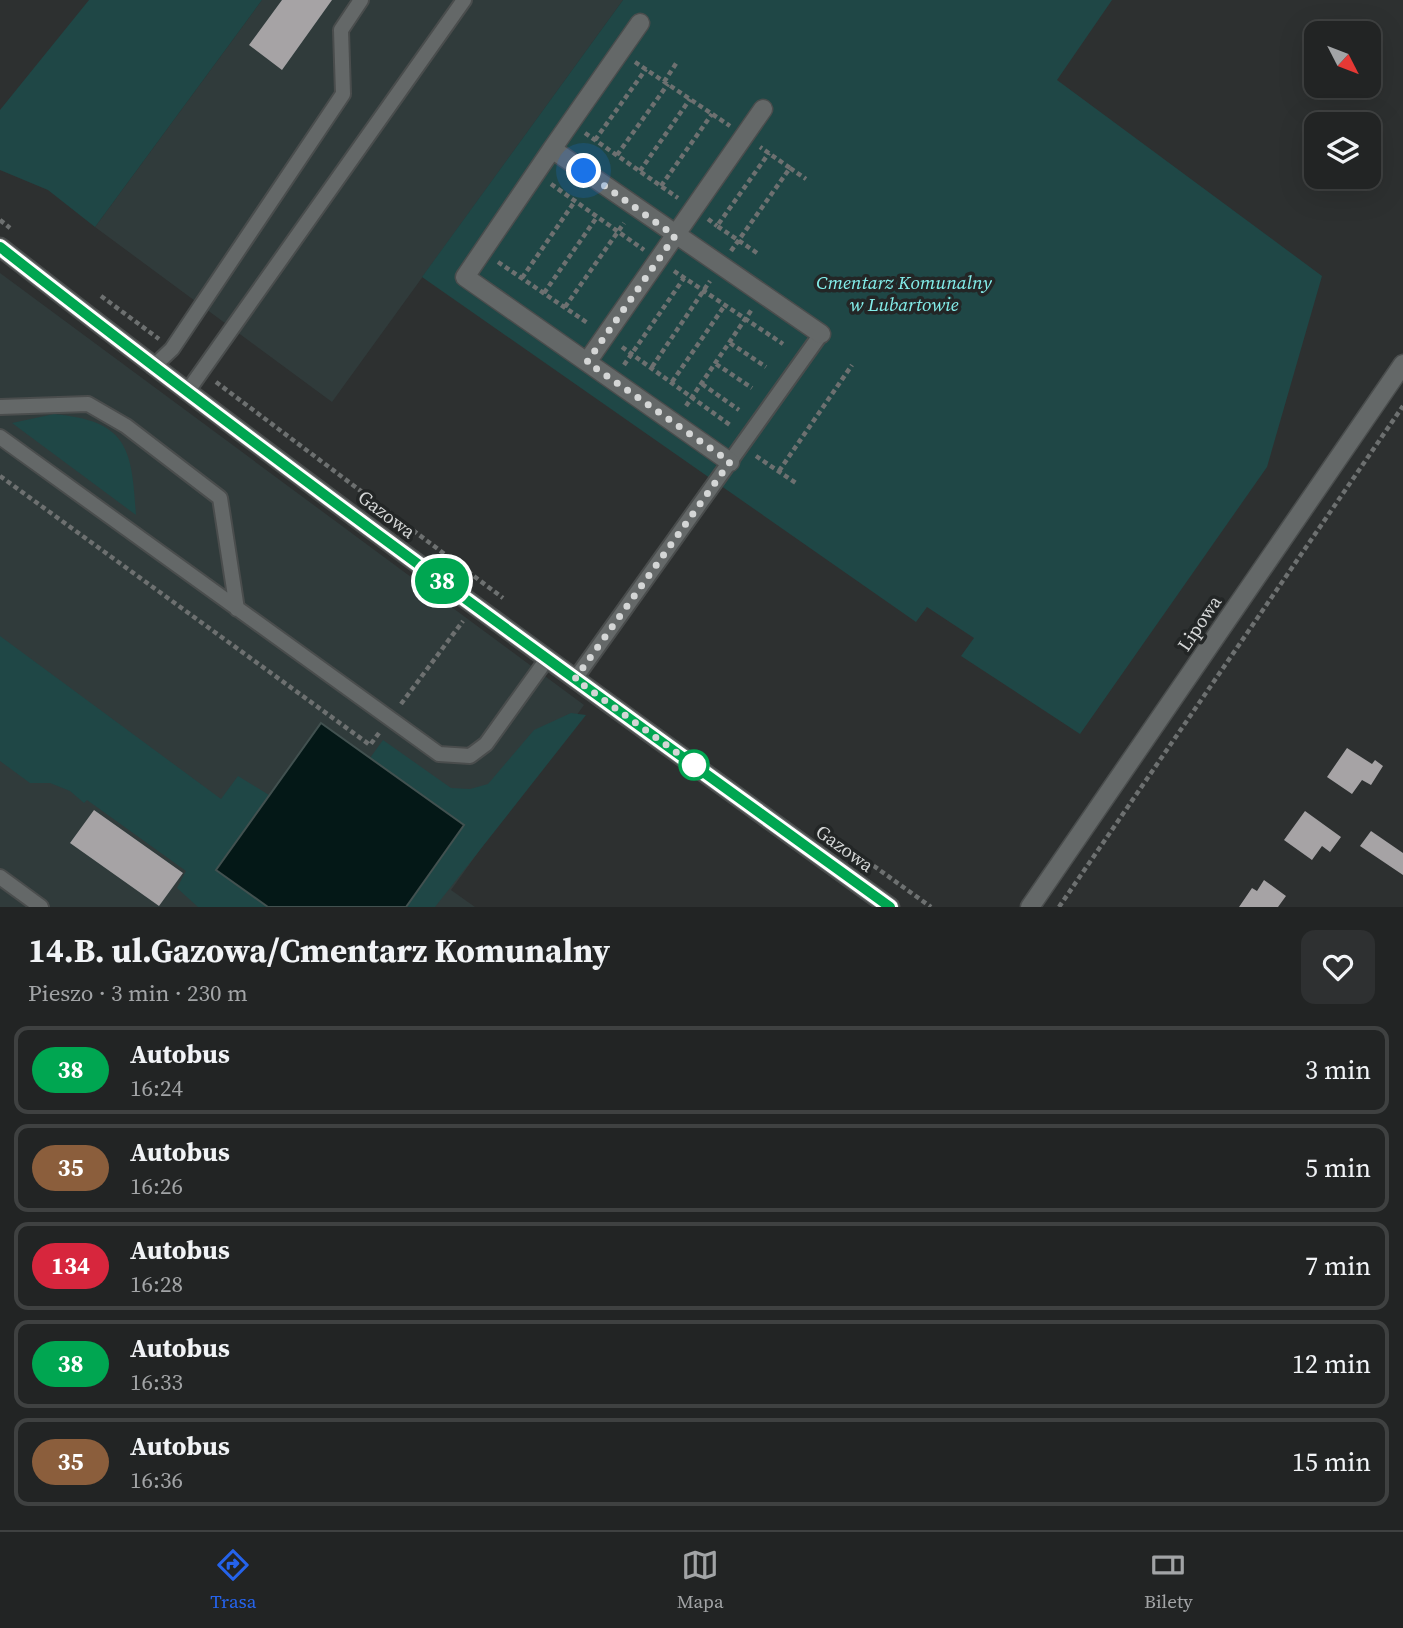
<!DOCTYPE html>
<html lang="pl">
<head>
<meta charset="utf-8">
<style>
  :root { --surface:#222424; --page:#2e3031; --text:#f1f3f6; --muted:#a2a4a6; --line:#3f4141; --accent:#2563eb }
  body { margin:0; font-family:"Source Serif 4",serif; background:var(--page); color:var(--text); height:100vh; display:flex; flex-direction:column; font-size:26px; white-space:nowrap }
  * { box-sizing:border-box; margin:0 }
  p { font-size:23px; color:var(--muted) }
  .icon { flex:none; width:38px; height:38px; fill:none; stroke:currentColor; stroke-width:2; stroke-linecap:round; stroke-linejoin:round }
  .map { position:relative; height:907px; overflow:hidden }
  .drawer { display:flex; flex-direction:column; background:var(--surface); flex:1 }
  .drawer>* { flex:none }
  .badge { padding:0 14px; border-radius:23px; font-size:24px; line-height:46px }
  .needle { width:46px; rotate:132deg }
  .buttons { position:absolute; left:1304px; top:21px; display:grid; gap:14px }
  .buttons a { display:grid; place-items:center; width:77px; height:77px; border-radius:14px; background:var(--surface); box-shadow:0 7px 28px #0002,0 0 0 2px var(--line); font-size:35px }
  .you { position:absolute; width:35px; height:35px; margin:-18px; border:5px solid #fff; border-radius:50%; background:#1a73e8; box-shadow:0 0 0 10px #1a73e833 }
  .map>.badge { position:absolute; translate:-50% -50%; box-shadow:0 0 0 4px #fff }
  .round { display:grid; place-items:center; flex:none; width:74px; height:74px; border-radius:14px; background:var(--page) }
  .headline { display:flex; align-items:center; justify-content:space-between; height:119px; padding:0 28px }
  h1 { font-size:33px; font-weight:700; line-height:52px }
  ul { padding:0; list-style:none }
  li { display:flex; align-items:center; gap:21px; height:88px; margin:0 14px 10px; padding:0 14px; border:4px solid var(--line); border-radius:14px }
  li div { flex:1 }
  li b { display:block; font-size:26px }
  li em { font-style:normal }
  li .badge { min-width:77px; font-weight:700; text-align:center }
  .tab-bar { display:flex; justify-content:space-around; align-items:center; height:98px; border-top:2px solid var(--line); background:var(--surface); font-size:19px; color:var(--muted) }
  .tab-bar a { display:grid; justify-items:center; gap:4px }
  .tab-bar .active { color:var(--accent) }
  .map>svg:first-child { display:block }
  .built { fill:#303b3b }
  .green { fill:#1f4746 }
  .water { fill:#041817; stroke:#425150; stroke-width:2 }
  .building { fill:#a6a3a5 }
  .lines { fill:none; stroke-linecap:round; stroke-linejoin:round }
  .service-casing { stroke:#4a4d4d; stroke-width:18 }
  .pedestrian-casing { stroke:#4a4d4d; stroke-width:21 }
  .tertiary-casing { stroke:#4a4d4d; stroke-width:21 }
  .path { stroke:#6d7070; stroke-width:4.5; stroke-dasharray:5 3.5; stroke-linecap:butt }
  .service { stroke:#646868; stroke-width:14 }
  .pedestrian { stroke:#646868; stroke-width:18 }
  .tertiary { stroke:#646868; stroke-width:18 }
  .line-casing { stroke:#fff; stroke-width:16 }
  .line { stroke:#00a651; stroke-width:10 }
  .walk { stroke:#d4d6d6; stroke-width:7; stroke-dasharray:0 12.6 }
  .stop-dot { fill:#fff; stroke:#00a651; stroke-width:3.5 }
  .labels { text-anchor:middle; stroke-width:7; stroke-linejoin:round; paint-order:stroke }
  .park-label { font-size:19px; font-style:italic; fill:#84efeb; stroke:#232626 }
  .street-label { font-size:19px; fill:#d4d6d6; stroke:#232626 }
</style>
</head>
<body>
<div class="map">
<svg width="1403" height="907" viewBox="0 0 1403 907">
  <rect width="100%" height="100%" fill="#2d3030"/>
  <!-- built -->
  <path class="built" d="M262,0h361l-291,402 -237,-175z
    M0,273l584,432 -133,185 24,17h-475z"/>
  <!-- green -->
  <path class="green" d="M89,0h173l-167,227 -47,-37 -48,-20v-60z
    M623,0h489l-55,80 265,196 -55,191 -187,267 -119,-78 13,-18 -47,-31 -11,15 -494,-345z
    M54,414c73,7 78,33 82,101l-124,-92z
    M0,636l221,163 17,-23 31,19 -53,75 52,37h-70l-21,-19 9,-17 -99,-71 -3,3 -14,-12 -20,-8h-20l-30,-22z
    M571,713l15,2 -151,192h-29l58,-82 -94,-67 13,-18 68,48 19,1 18,-5 46,-54z"/>
  <!-- water -->
  <path class="water" d="M321,723l143,102 -58,82h-138l-52,-37z"/>
  <!-- building -->
  <path class="building" d="M282,0h50l-50,70 -33,-25z
    M1347,748l25,16 3,-4 8,6 -12,19 -9,-5 -10,14 -25,-17z
    M94,810l89,63 -24,33 -89,-63z
    M1305,811l36,26 -11,15 -8,-6 -10,14 -28,-20z
    M1371,831l32,22v22l-43,-29z
    M1264,880l22,16 -8,11h-39l13,-19 5,3z"/>
  <g class="lines">
    <defs>
      <path id="service" d="M153,367l19,-18 171,-255 -2,-64 20,-30
        M187,392l277,-392
        M0,407l88,-3 38,22 94,72 17,111
        M0,437l439,317 31,2 16,-12 61,-85
        M575,679l246,-345
        M0,877l41,30"/>
      <path id="pedestrian" d="M552,149l88,-126
        M587,362l176,-253
        M730,462l-265,-185 87,-128 269,185"/>
      <path id="tertiary" d="M0,247c291,228 591,444 890,660
        M1030,907l373,-543"/>
    </defs>
    <!-- service casing -->
    <use href="#service" class="service-casing"/>
    <!-- pedestrian casing -->
    <use href="#pedestrian" class="pedestrian-casing"/>
    <!-- tertiary casing -->
    <use href="#tertiary" class="tertiary-casing"/>
    <!-- path -->
    <path class="path" d="M635,62l95,64
      M664,82l13,-20
      M585,133l93,65
      M595,140l51,-71
      M617,155l51,-71
      M790,168l16,11
      M640,171l50,-72
      M551,184l93,66
      M661,186l51,-72
      M708,219l9,7
      M0,220l10,8
      M731,251l59,-83 -30,-21
      M757,253l-40,-27 52,-73
      M498,262l91,62
      M674,271l109,73
      M522,278l53,-77
      M544,293l53,-76
      M101,296l58,43
      M565,307l59,-84
      M730,343l36,24
      M622,347l108,78
      M716,364l36,24
      M624,365l60,-87
      M652,367l58,-86
      M216,382l287,216
      M672,382l53,-77
      M702,384l37,26
      M686,406l66,-97
      M756,456l40,27
      M779,471l73,-106
      M0,476l370,269 9,-12
      M401,704l62,-83
      M839,841l92,66
      M1059,907l344,-501"/>
    <!-- service -->
    <use href="#service" class="service"/>
    <!-- pedestrian -->
    <use href="#pedestrian" class="pedestrian"/>
    <!-- tertiary -->
    <use href="#tertiary" class="tertiary"/>
  </g>
  <g class="lines">
    <defs>
      <path id="line" d="M0,247c290,228 591,444 890,660"/>
    </defs>
    <!-- line casing -->
    <use href="#line" class="line-casing"/>
    <!-- line -->
    <use href="#line" class="line"/>
    <!-- walk -->
    <path class="walk" d="M584,171l91,65 -88,126 143,100 -155,217 119,86"/>
  </g>
  <!-- markers -->
  <circle class="stop-dot" cx="694" cy="765" r="14"/>
  <g class="labels">
    <!-- park labels -->
    <g class="park-label">
      <text x="904" y="289">Cmentarz Komunalny<tspan x="904" dy="22">w Lubartowie</tspan></text>
    </g>
    <!-- street labels -->
    <g class="street-label">
      <text transform="translate(387 514) rotate(37)" y="7">Gazowa</text>
      <text transform="translate(1199 623) rotate(-56)" y="7">Lipowa</text>
      <text transform="translate(845 848) rotate(36)" y="7">Gazowa</text>
    </g>
  </g>
</svg>
<div class="buttons">
<a><svg class="needle" viewBox="-14 -14 28 28"><path d="M0-13l5 13h-10z" fill="#e53935"/><path d="M0 13l5-13h-10z" fill="#a2a4a6"/></svg></a>
<a><svg class="icon" aria-label="layers" viewBox="0 0 24 24"><path d="M12 4l9 5-9 5-9-5zM3 14l9 5 9-5"/></svg></a>
</div>
<div class="you" style="left:584px;top:171px"></div>
<b class="badge" style="left:442px;top:581px;background:#00a651;color:#fff">38</b>
</div>
<section class="drawer">
<div class="headline"><div><h1>14.B. ul.Gazowa/Cmentarz Komunalny</h1><p>Pieszo · 3 min · 230 m</p></div><a class="round"><svg class="icon" aria-label="heart" viewBox="0 0 24 24"><path d="M12 20l-8-8c-3-5 5-10 8-4 3-6 11-1 8 4z"/></svg></a></div>
<ul>
<li><span class="badge" style="background:#00a651;color:#fff">38</span><div><b>Autobus</b><p>16:24</p></div><em>3 min</em></li>
<li><span class="badge" style="background:#8b5e3c;color:#fff">35</span><div><b>Autobus</b><p>16:26</p></div><em>5 min</em></li>
<li><span class="badge" style="background:#d7263d;color:#fff">134</span><div><b>Autobus</b><p>16:28</p></div><em>7 min</em></li>
<li><span class="badge" style="background:#00a651;color:#fff">38</span><div><b>Autobus</b><p>16:33</p></div><em>12 min</em></li>
<li><span class="badge" style="background:#8b5e3c;color:#fff">35</span><div><b>Autobus</b><p>16:36</p></div><em>15 min</em></li>
</ul>
</section>
<nav class="tab-bar">
<a class="active"><svg class="icon" aria-label="directions" viewBox="0 0 24 24"><path d="M12 3l9 9-9 9-9-9zM9 14v-3h6M13 9l2 2-2 2"/></svg>Trasa</a>
<a><svg class="icon" aria-label="map" viewBox="0 0 24 24"><path d="M3 6l6-2 6 2 6-2v14l-6 2-6-2-6 2zM9 4v14M15 6v14"/></svg>Mapa</a>
<a><svg class="icon" aria-label="tickets" viewBox="0 0 24 24"><path d="M3 7h18v10H3zM15 7v10"/></svg>Bilety</a>
</nav>
</body>
</html>
